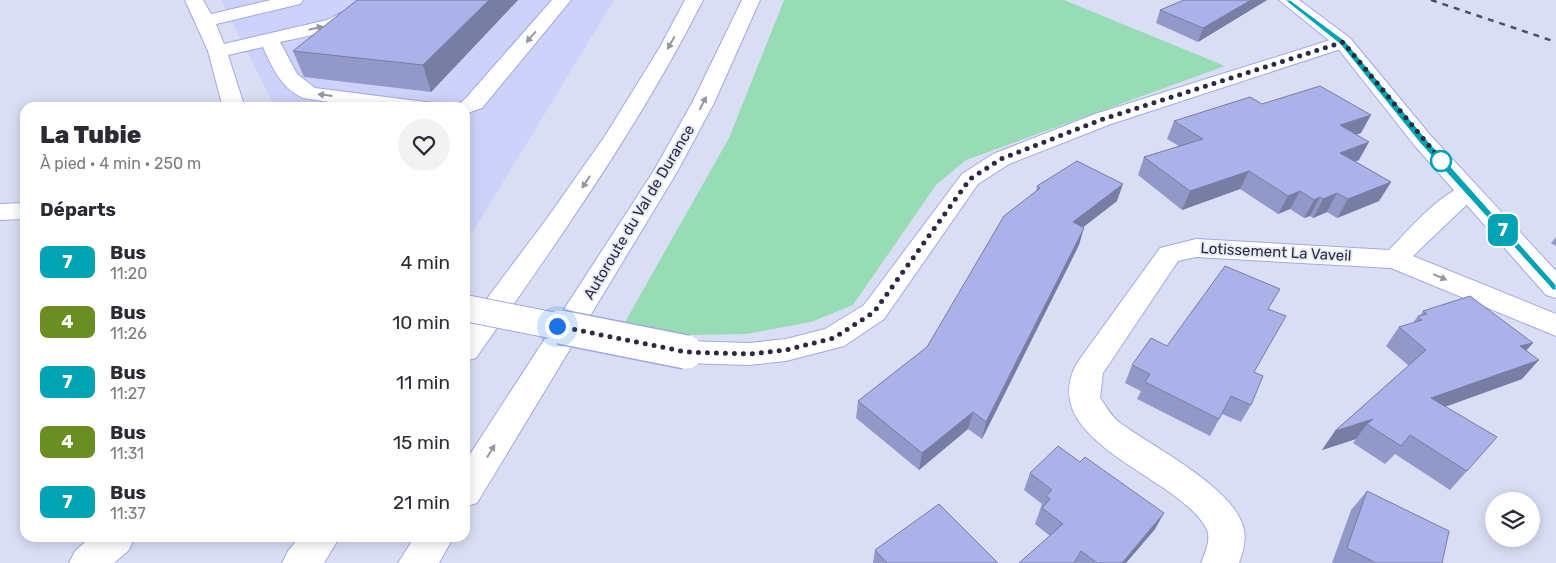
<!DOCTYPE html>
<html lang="fr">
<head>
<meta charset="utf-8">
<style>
  :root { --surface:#fff; --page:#f2f2f3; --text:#2b2b33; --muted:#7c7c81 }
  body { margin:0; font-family:Rubik,sans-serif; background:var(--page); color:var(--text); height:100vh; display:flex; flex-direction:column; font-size:19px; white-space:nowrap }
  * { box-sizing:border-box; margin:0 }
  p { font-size:16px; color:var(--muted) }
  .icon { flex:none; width:28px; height:28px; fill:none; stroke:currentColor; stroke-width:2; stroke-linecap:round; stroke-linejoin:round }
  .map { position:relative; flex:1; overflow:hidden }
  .drawer { position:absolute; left:20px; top:102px; width:450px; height:440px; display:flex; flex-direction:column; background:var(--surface); border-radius:15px; box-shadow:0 2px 12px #0003 }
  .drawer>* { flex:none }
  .badge { padding:0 10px; border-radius:8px; font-size:18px; line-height:32px }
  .controls { position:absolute; left:1485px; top:492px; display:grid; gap:10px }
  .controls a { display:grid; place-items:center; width:55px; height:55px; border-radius:50%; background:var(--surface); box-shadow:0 2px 12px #0003; font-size:25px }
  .you { position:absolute; width:25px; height:25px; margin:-12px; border:4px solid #fff; border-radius:50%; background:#1a73e8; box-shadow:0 0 0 8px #1a73e833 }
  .map>.badge { position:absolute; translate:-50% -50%; box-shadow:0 0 0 2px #fff }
  h2 { padding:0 20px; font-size:19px; line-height:45px }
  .round { display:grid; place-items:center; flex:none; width:52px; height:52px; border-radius:26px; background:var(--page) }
  .overview { display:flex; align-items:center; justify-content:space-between; height:85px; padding:0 20px }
  h1 { font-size:24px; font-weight:800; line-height:38px }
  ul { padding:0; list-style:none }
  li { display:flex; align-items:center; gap:15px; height:60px; padding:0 20px }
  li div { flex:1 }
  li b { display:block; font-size:19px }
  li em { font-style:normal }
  li .badge { min-width:55px; font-weight:700; text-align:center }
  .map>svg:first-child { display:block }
  .built { fill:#ccd2f9 }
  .green { fill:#97dcb4 }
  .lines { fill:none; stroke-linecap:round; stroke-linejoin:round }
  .minor-casing { stroke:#a2a9e0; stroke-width:2 }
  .major-casing { stroke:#a2a9e0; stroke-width:2 }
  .highway-casing { stroke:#a2a9e0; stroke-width:2 }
  .minor { fill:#fff; fill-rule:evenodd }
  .major { fill:#fff; fill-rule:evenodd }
  .highway { fill:#fff; fill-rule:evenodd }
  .rail { stroke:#4c4f65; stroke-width:2.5; stroke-dasharray:6 6; stroke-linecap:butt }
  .minor-bridge-far1-casing { stroke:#a2a9e0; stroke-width:28; stroke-linecap:butt }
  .minor-bridge-casing { stroke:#a2a9e0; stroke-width:36; stroke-linecap:butt }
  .minor-bridge-far1 { stroke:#fff; stroke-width:26 }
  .minor-bridge { stroke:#fff; stroke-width:33 }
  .wall { fill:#9299c8 }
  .shaded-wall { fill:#777da3 }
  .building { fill:#aab2e9; stroke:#777da3 }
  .oneway { fill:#9496a0 }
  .line { fill:#00a3b4; stroke:#fff }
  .walk { stroke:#292c41; stroke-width:5; stroke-dasharray:0 9 }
  .stop-dot { fill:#fff; stroke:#00a3b4; stroke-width:2.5 }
  .labels { text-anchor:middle; stroke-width:4; stroke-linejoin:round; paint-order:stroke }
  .street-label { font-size:15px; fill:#292c41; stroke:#e9ecf7 }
</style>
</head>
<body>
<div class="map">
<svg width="1556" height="563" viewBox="0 0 1556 563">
  <rect width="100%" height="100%" fill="#dadef5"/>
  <!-- built -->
  <path class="built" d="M221,0h393l-142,233 -7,-2v-123l-190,-1z"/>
  <!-- green -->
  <path class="green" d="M784,0h280l161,66 -259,94 -30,25 -83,120 -42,17 -65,12 -58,1 -63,-13 104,-184z"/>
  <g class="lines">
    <defs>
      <path id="minor" d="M185,0h18l8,14 60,-14h32l-3,4 -84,20 8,20 103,-24 40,-20h22c-17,24 -81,36 -109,42l17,32 18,14 110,14 8,1 2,5h-66l-66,-10c-22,-10 -31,-31 -40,-51l-35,8 17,53h-22l-15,-57z
        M552,0h19l-89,108 -17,6v-6h-10l11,-10z
        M1343,36l7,2 3,4 -3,4 -239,78 -102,40 -31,20 -94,135 -40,27 -58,15 -37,4 -63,-2 -11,-3 -4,-8 4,-8 11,-3 63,2 37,-4 39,-10 39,-24 98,-131 31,-20 102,-40z
        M1468,185l9,2 3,5 -67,64 143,58v22l-165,-68 -195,-11 -18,4 -75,112 -3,25c6,8 11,18 19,24 33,25 117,66 125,108 2,11 -1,22 -5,33h-38c4,-10 10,-23 6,-33 -24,-53 -174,-87 -130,-167l83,-115 36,-9 193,11c20,-20 52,-59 79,-65z
        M25,203v16l-25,1v-16z
        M90,538h44l-5,12 -15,13h-45l6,-12z"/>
      <path id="major" d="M1279,0h20l51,38 81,98 125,135v27l-10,-3 -131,-149 -79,-100z"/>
      <path id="highway" d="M685,0h18c-64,127 -146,242 -227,358l-11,3v-33l83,-111 57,-81 55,-89z
        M742,0h18l-46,103 -37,69 -200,331 -12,4v-45l188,-290 39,-69z
        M299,538h40l-15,25h-42l6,-12z
        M414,538h39l-14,25h-41z"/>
    </defs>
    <!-- minor casing -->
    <use href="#minor" class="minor-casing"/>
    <!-- major casing -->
    <use href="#major" class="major-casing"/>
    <!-- highway casing -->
    <use href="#highway" class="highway-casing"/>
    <!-- minor -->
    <use href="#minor" class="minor"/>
    <!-- major -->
    <use href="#major" class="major"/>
    <!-- highway -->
    <use href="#highway" class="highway"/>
    <!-- rail -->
    <path class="rail" d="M1431,0l125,42"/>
    <defs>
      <path id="minor-bridge-far1" d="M465,308l101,20"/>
      <path id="minor-bridge" d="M560,327l126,25"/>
    </defs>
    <!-- minor-bridge-far1 casing -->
    <use href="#minor-bridge-far1" class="minor-bridge-far1-casing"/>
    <!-- minor-bridge casing -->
    <use href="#minor-bridge" class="minor-bridge-casing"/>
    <!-- minor-bridge-far1 -->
    <use href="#minor-bridge-far1" class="minor-bridge-far1"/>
    <!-- minor-bridge -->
    <use href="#minor-bridge" class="minor-bridge"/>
  </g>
  <!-- wall -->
  <path class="wall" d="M357,0h161l-87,92 -127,-15 -11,-26z
    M1184,0h83l-69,42 -42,-19 4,-13z
    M1262,104l99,29 -5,1 3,26 -4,1 36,21 -12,19 -42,17 -10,-6 -14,6 -3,-2 -6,2 -14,-9 -12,5 -38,-25 -58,21 -44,-35 6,-18 35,-11 -12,-7 7,-18z
    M1037,186l80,15 -34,26 -4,18 -97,194 -14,-10 -49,41 -63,-52 2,-17 69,-54 109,-155z
    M1556,237v9l-5,-3z
    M1268,309l-14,63 -3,33 -10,17 -19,-8 -12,22 -73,-37 4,-8 -16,-8 7,-18 35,-19z
    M1423,311l110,32 -7,7 -4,29 -77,28 22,64 -17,19 -55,-36 -10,10 -32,-21 3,-4 -34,11 13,-19 74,-65 -23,-20 13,-19 14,-4 5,-7h2z
    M1030,473l125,56 -29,34h-107l31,-27 -15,-12 7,-20 -18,-14z
    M1367,491l75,72h-110l19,-53z
    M875,550l123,13h-125z"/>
  <!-- shaded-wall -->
  <path class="shaded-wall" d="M489,0h29l-87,92 -8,-27z
    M1251,0h16l-69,42 5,-14z
    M1371,115l-10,18 -30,10 9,-18z
    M1369,142l-10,18 -29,11 10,-18z
    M1249,171l-9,18 -58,21 8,-19z
    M1391,182l-12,19 -42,17 11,-19z
    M1123,184l-6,17 -49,38 5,-17z
    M1300,191l-10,18 -12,5 10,-18z
    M1337,193l-10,19 -14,6 10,-19z
    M1320,197l-10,19 -6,2 10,-18z
    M1084,228l-5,17 -97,194 4,-17z
    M1533,343l-17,19 4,-16z
    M1539,360l-17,19 -106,38 15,-19z
    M973,412l-5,17 -49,41 3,-17z
    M1373,419l-6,5 -11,15 -34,11 13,-19z
    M1164,513l-9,16 -29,34h-4z"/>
  <!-- building -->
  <path class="building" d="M357,0h132l-66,65 -130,-14z
    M1184,0h67l-48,28 -43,-18z
    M1320,86l51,29 -31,10 29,17 -29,11 51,29 -43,17 -11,-6 -14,6 -3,-2 -6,3 -14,-9 -12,5 -39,-25 -59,20 -46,-34 59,-18 -29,-18 76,-24 12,7z
    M1077,161l46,23 -50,38 11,6 -98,194 -13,-10 -51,41 -64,-52 69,-54 77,-131 36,-28 -3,-2z
    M1225,266l55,23 -12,20 18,7 -32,56 9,4 -12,29 -20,-9 -12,23 -74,-37 5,-8 -18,-9 19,-27 16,8z
    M1470,296l63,47 -13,3 19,14 -108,38 66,39 -30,34 -57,-36 -9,11 -34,-22 6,-5 -38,12 91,-81 -27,-23 23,-7 -4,-4 9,-2 -4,-3z
    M1058,446l22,16 5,-5 79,56 -42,50h-25l-16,-12 -7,12h-55l44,-39 -21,-16 8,-9 -4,-3 6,-6 -22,-17z
    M1367,491l82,40 -7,32h-66l-29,-15z
    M939,504l59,59h-111l-12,-13z"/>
  <!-- one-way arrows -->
  <defs><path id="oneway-solid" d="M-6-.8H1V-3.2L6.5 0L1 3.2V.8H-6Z" transform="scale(1.25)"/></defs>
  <g class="oneway">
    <use href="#oneway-solid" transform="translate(316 28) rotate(-13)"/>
    <use href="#oneway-solid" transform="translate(531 37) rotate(131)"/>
    <use href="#oneway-solid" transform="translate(671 43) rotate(119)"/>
    <use href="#oneway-solid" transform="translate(325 95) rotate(-173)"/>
    <use href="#oneway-solid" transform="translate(703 103) rotate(-63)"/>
    <use href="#oneway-solid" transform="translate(586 182) rotate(123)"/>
    <use href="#oneway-solid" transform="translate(1440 277) rotate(23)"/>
    <use href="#oneway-solid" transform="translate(491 451) rotate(-58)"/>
  </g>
  <!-- line -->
  <path class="line" d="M1285,0h5l55,41 81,98 130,146v5h-3l-133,-147 -80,-99z"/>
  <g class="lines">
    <!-- walk -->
    <path class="walk" d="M557,326l129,26 63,2 37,-4 48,-12 40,-26 96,-133 31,-20 102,-40 240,-77 103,124 -5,-5"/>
  </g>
  <!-- markers -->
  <circle class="stop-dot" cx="1441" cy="161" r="10"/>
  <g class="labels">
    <!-- street labels -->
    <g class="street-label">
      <text transform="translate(639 212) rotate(-59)" y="5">Autoroute du Val de Durance</text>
      <text transform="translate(1276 252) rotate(3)" y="5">Lotissement La Vaveil</text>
    </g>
  </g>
</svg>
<div class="controls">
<a><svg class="icon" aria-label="layers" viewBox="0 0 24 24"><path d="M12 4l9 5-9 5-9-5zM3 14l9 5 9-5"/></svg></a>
</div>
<div class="you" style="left:557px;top:326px"></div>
<b class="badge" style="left:1503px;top:230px;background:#00a3b4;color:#fff">7</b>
<section class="drawer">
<div class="overview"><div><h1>La Tubie</h1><p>À pied · 4 min · 250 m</p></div><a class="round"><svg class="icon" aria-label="heart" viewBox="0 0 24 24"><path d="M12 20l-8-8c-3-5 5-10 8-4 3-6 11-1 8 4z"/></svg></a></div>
<h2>Départs</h2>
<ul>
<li><span class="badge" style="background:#00a3b4;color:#fff">7</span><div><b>Bus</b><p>11:20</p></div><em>4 min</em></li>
<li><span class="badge" style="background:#6b8e23;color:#fff">4</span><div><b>Bus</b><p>11:26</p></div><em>10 min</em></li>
<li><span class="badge" style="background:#00a3b4;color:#fff">7</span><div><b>Bus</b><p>11:27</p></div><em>11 min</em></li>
<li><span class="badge" style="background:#6b8e23;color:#fff">4</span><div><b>Bus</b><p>11:31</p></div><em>15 min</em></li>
<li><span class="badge" style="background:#00a3b4;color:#fff">7</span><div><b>Bus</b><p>11:37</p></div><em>21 min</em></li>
</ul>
</section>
</div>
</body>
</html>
